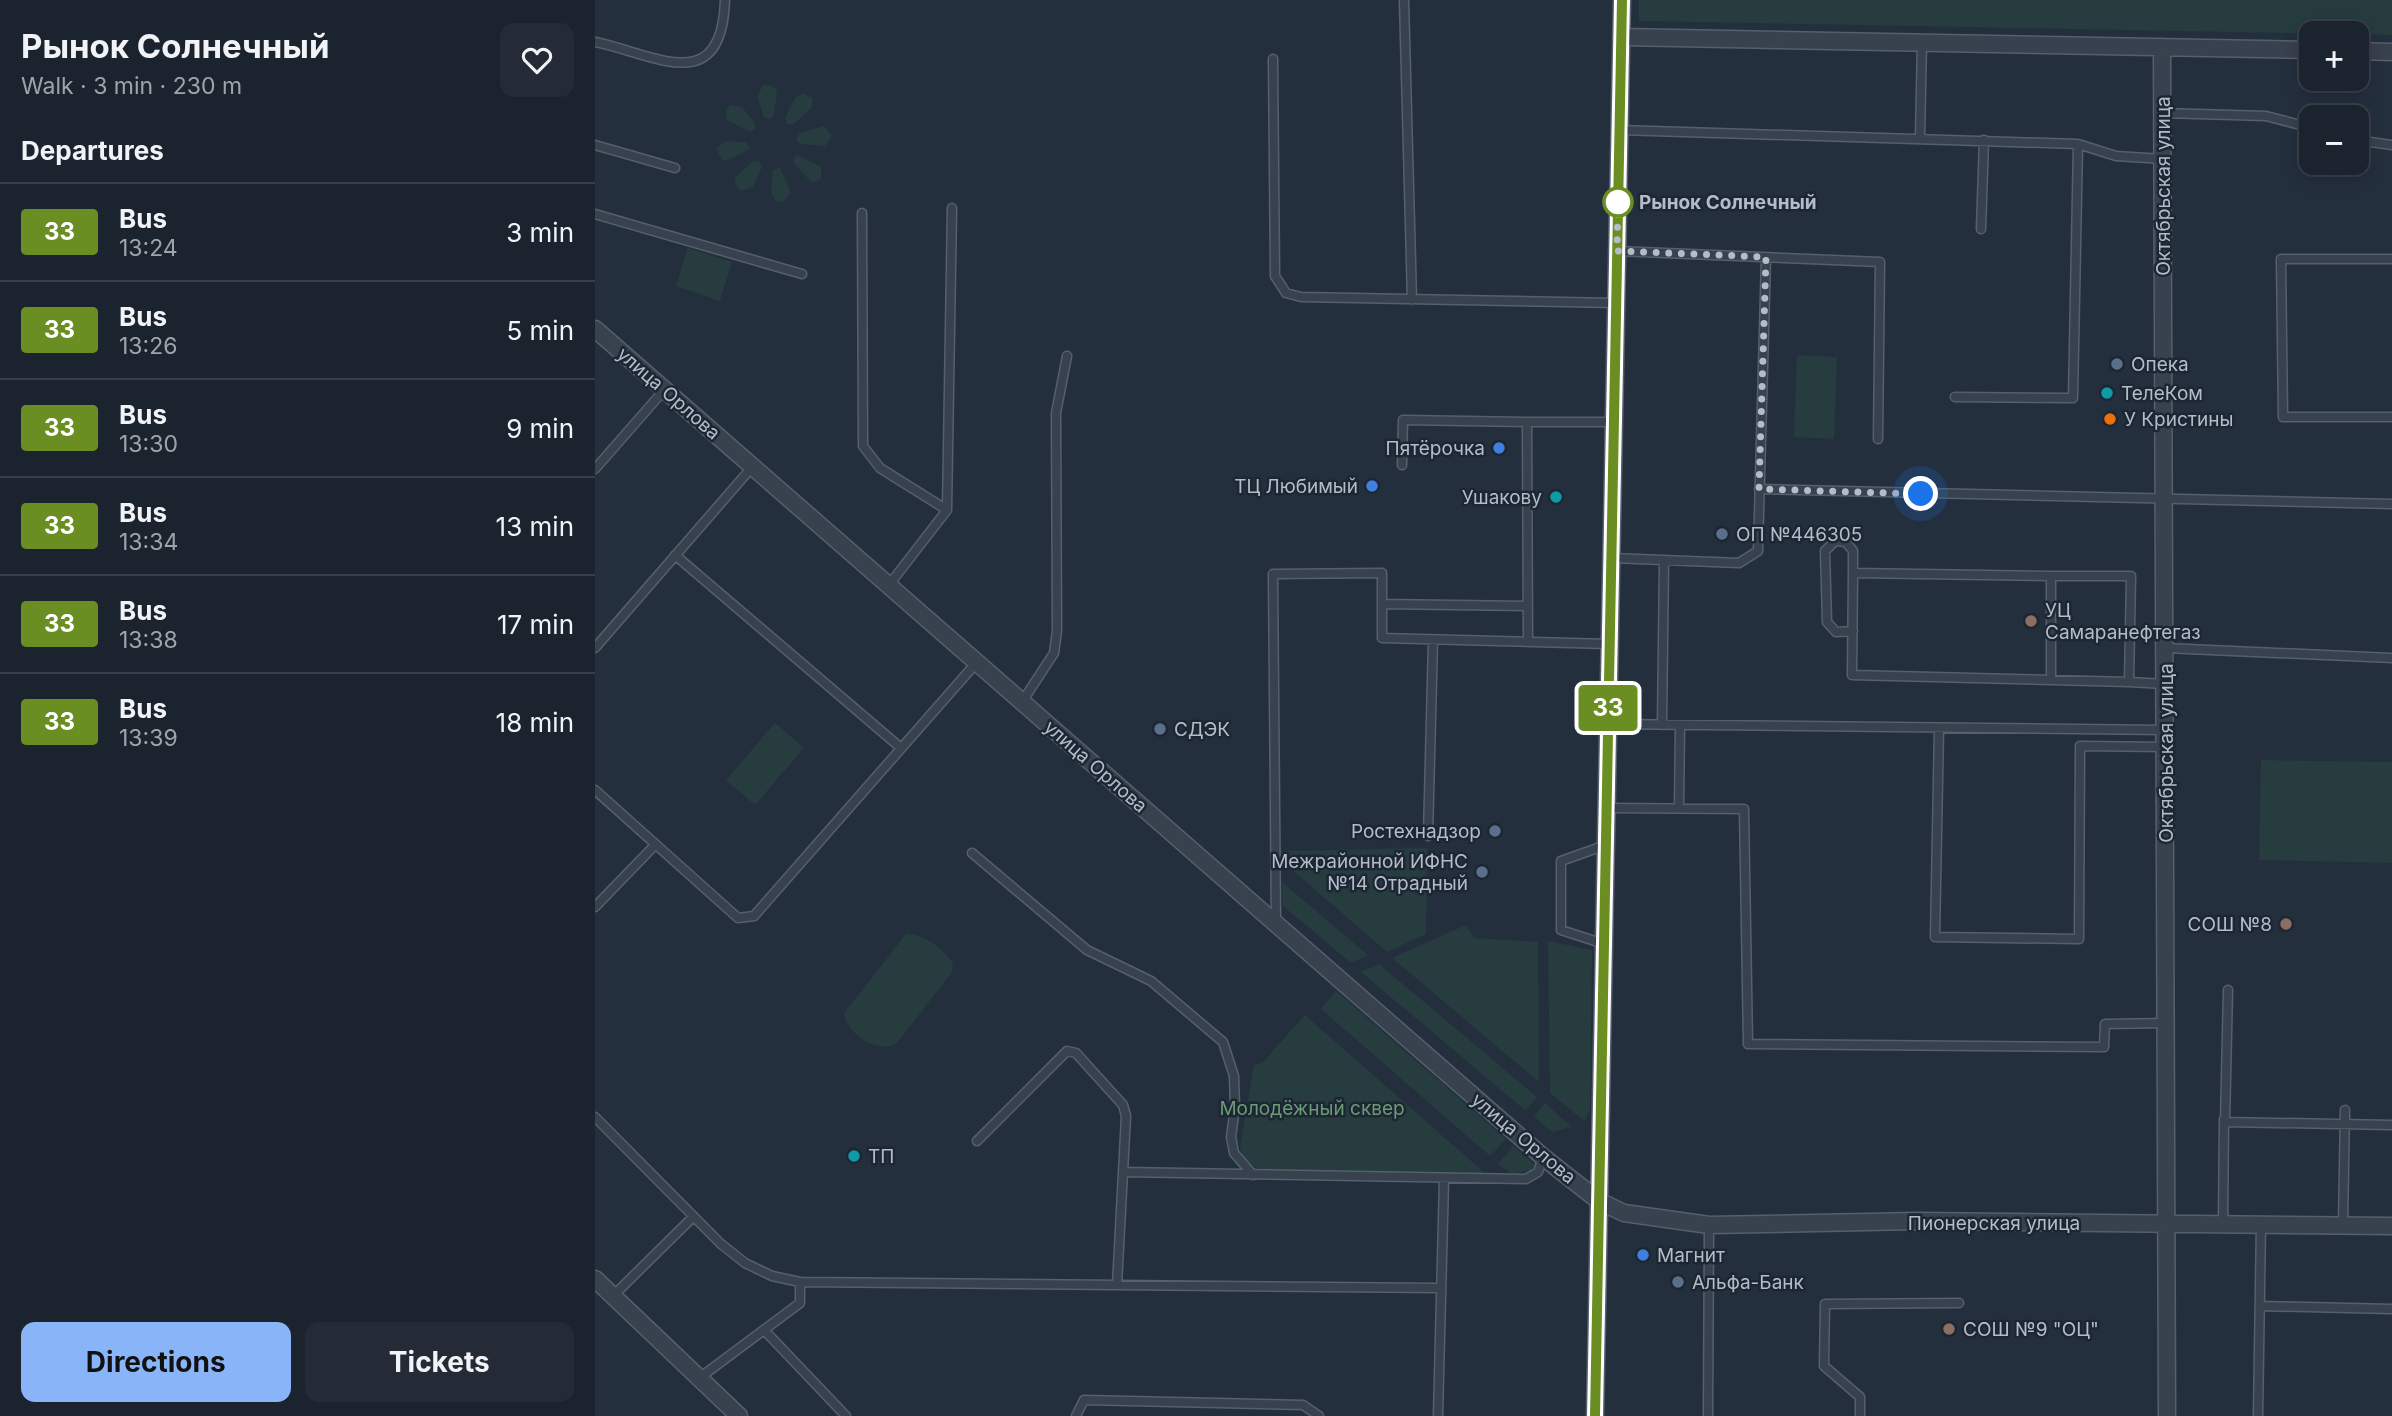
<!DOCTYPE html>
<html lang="en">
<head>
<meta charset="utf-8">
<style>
  :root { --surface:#1b232e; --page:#242b36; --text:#f1f3f6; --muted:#a0a4aa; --line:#39404a; --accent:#8ab4f8 }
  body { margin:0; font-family:Inter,sans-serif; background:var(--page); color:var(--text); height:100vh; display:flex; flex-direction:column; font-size:26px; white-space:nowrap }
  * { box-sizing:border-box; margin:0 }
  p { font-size:23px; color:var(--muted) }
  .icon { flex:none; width:38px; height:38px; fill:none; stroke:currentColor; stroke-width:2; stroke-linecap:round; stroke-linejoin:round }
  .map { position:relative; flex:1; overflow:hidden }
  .drawer { display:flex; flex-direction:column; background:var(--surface); width:595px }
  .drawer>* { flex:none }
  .badge { padding:0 14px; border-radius:5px; font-size:24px; line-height:46px }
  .buttons { position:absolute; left:1704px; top:21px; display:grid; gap:14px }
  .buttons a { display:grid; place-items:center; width:70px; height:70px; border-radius:14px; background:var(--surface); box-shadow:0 4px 18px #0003,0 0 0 2px var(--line); font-size:35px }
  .you { position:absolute; width:35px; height:35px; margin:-18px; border:5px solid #fff; border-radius:50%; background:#1a73e8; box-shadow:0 0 0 10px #1a73e833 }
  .map>.badge { position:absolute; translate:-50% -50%; box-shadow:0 0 0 4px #fff }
  h2 { padding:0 21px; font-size:26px; line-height:63px }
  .round { display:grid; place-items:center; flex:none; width:74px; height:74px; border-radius:14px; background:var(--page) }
  .summary { display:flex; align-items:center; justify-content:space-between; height:119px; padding:0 21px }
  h1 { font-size:33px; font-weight:700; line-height:52px }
  .primary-button { display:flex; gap:14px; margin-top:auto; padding:14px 21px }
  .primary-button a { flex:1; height:80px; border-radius:14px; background:var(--accent); color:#111; font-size:28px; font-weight:700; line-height:80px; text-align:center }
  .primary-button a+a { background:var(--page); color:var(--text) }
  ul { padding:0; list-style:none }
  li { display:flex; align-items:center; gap:21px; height:98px; padding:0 21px; border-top:2px solid var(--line) }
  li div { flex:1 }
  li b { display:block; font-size:26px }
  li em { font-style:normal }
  li .badge { min-width:77px; font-weight:700; text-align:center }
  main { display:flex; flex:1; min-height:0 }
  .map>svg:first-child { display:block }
  .green { fill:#263c3f }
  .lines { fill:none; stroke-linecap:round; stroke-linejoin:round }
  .service-casing { stroke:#565f6c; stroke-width:11 }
  .minor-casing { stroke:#565f6c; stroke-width:19 }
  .service { stroke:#38414e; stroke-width:8 }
  .minor { stroke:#38414e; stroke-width:16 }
  .line-casing { stroke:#fff; stroke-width:16 }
  .line { stroke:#6b8e23; stroke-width:10 }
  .walk { stroke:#b4bcc9; stroke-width:7; stroke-dasharray:0 12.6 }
  .stop-dot { fill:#fff; stroke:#6b8e23; stroke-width:3.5 }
  .service-dot { fill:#5c6f8a; stroke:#1d2633; stroke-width:2.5 }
  .culture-dot { fill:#0f9aa8; stroke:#1d2633; stroke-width:2.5 }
  .food-dot { fill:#e8710a; stroke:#1d2633; stroke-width:2.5 }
  .shop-dot { fill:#3f7fe0; stroke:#1d2633; stroke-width:2.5 }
  .education-dot { fill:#8d6e63; stroke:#1d2633; stroke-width:2.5 }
  .labels { text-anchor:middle; stroke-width:5; stroke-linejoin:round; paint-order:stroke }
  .street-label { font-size:19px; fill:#b4bcc9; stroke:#1d2633 }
  .stop-label { font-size:19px; font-weight:bold; fill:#b4bcc9; stroke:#1d2633; text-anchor:start }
  .poi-label { font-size:19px; fill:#b4bcc9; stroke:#1d2633; text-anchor:start }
  .park-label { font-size:19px; fill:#6b9a76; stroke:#1d2633 }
</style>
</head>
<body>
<main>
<section class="drawer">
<div class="summary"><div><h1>Рынок Солнечный</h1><p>Walk · 3 min · 230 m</p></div><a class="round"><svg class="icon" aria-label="heart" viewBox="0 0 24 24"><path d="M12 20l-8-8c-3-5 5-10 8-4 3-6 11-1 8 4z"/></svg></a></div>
<h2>Departures</h2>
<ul>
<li><span class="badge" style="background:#6b8e23;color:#fff">33</span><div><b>Bus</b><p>13:24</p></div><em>3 min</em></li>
<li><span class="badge" style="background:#6b8e23;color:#fff">33</span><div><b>Bus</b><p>13:26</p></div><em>5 min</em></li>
<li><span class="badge" style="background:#6b8e23;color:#fff">33</span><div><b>Bus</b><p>13:30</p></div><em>9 min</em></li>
<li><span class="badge" style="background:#6b8e23;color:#fff">33</span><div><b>Bus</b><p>13:34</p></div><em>13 min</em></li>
<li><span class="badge" style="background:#6b8e23;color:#fff">33</span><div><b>Bus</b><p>13:38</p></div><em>17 min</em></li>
<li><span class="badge" style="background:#6b8e23;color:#fff">33</span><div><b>Bus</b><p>13:39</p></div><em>18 min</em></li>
</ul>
<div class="primary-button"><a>Directions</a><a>Tickets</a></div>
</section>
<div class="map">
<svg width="1797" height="1416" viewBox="0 0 1797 1416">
  <rect width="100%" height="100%" fill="#242f3e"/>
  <!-- green -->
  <path class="green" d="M1044,0h753v35l-753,-14z
    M168,85l10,1 4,5 -3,25 -4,3 -6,-2 -7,-21z
    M208,93l9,5v9l-18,17h-6l-3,-6 10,-20z
    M135,105l12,2 13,16v7l-7,1 -21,-11 -1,-10z
    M228,126l9,9 -7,11 -25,-2 -4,-4 3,-6z
    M130,141l21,1 4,7 -22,11h-6l-6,-11z
    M201,154l25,13v12l-9,4 -19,-21z
    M158,161l7,1 2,5 -9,20 -12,4 -6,-7v-6z
    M185,167l11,26 -8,9 -7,-1 -5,-9 2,-21z
    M93,248l44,14 -12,39 -44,-15z
    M1202,355l40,2 -3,82 -40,-2z
    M180,723l29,25 -49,57 -29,-25z
    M1666,760l131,2v101l-133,-3z
    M832,848l-1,86 -39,18 -105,-91 -2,-10z
    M687,882l86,73h1l-18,8 -68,-57z
    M871,925l8,13 64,4 1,140 -147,-124z
    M311,934c18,-1 37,15 47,29l-1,9 -55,71c-19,12 -51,-9 -53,-30z
    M953,941l44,9 -2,161 -6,10 -34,-28z
    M784,964l158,133 -11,14 -165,-139z
    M741,991l170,148 -16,17 -169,-147z
    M710,1015l182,160 -216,-3c-15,-4 -29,-8 -31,-26l14,-81 8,-2z
    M950,1103l27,24 -20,5 -18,-15z
    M918,1146l22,19 -4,5 -20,4 -13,-10z"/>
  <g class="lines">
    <defs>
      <path id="service" d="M809,0l8,300
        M0,42c59,12 127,57 130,-42
        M678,59l2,217 11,17 15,4 313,6
        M1567,113l104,3 46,12
        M1024,130l459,14 38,12 47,3
        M1325,137l2,-95
        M1762,140l35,5
        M0,145l80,23
        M267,213l1,233 17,22 67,42 -58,75
        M0,214l207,60
        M1386,229l3,-89
        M1022,251l263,11 -2,177
        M1797,259h-111l2,158h109
        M1360,397l118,1 5,-254
        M807,465l1,-45 124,2
        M0,469l70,-80
        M1164,489l633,15
        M352,510l5,-302
        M80,555l226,193
        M1017,558l127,5 19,-12 8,-294
        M1456,576h80l-2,106 -277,-7 1,-102 198,3v103
        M787,604l145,2
        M1258,631l-17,1 -9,-10 -2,-71 10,-10 11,1 7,9v22
        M933,642l-1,-220h85
        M0,648l158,-182
        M1570,648l227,10
        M1534,682l35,2
        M427,702l32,-49 3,-22 -1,-218 11,-57
        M1013,724l557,6
        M1067,725l2,-164
        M1344,728l-4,209 144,2 1,-193 86,1
        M0,790l143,128 16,-2 223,-254
        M1012,808l137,1 4,235 356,3 1,-23 63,-1
        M1084,808l1,-82
        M833,836l5,-196
        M377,853l115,97 64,31 72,61 11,34 1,32 -4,29 3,16 19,22
        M0,907l60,-62
        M681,923l-3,-349 109,-1v65l227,6
        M1009,944l-43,-14v-69l45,-16
        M1633,990l-3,132 167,3
        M0,1117l126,127 24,19 27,13 28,6 639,6
        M382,1141l90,-90 9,2 47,52 3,11 -9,169
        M528,1172l403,7 12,-7 5,-15
        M1628,1224l1,-105
        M1748,1225l2,-115
        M18,1296l80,-79
        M1665,1306l132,3
        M170,1331l81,85
        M103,1379l102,-76v-21
        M481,1416l8,-16 219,5 16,11
        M843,1416l6,-236
        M1113,1416l1,-191
        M1265,1416v-19l-36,-31 1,-62 134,-1
        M1663,1416l3,-192"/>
      <path id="minor" d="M1026,37l691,13
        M1567,47l5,1369
        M1762,51l35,1
        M0,329l948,828 56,44 25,12 85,12 207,-4 476,5
        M0,1279l144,137
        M1000,1416l27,-1416"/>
    </defs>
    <!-- service casing -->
    <use href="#service" class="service-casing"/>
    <!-- minor casing -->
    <use href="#minor" class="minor-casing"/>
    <!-- service -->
    <use href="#service" class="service"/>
    <!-- minor -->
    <use href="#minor" class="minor"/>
  </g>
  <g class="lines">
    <defs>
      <path id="line" d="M1000,1416l27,-1416"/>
    </defs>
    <!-- line casing -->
    <use href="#line" class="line-casing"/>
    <!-- line -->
    <use href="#line" class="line"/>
    <!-- walk -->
    <path class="walk" d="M1023,202l-1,49 149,6 -7,232 162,5"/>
  </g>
  <!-- markers -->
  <circle class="stop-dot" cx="1023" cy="202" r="14"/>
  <g class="service-dot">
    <circle cx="1522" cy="364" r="7"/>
    <circle cx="1127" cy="534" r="7"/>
    <circle cx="565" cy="729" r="7"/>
    <circle cx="900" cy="831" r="7"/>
    <circle cx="887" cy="872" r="7"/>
    <circle cx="1083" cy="1282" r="7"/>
  </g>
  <g class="culture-dot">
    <circle cx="1512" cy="393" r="7"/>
    <circle cx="961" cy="497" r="7"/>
    <circle cx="259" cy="1156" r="7"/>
  </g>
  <circle class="food-dot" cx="1515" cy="419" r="7"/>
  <g class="shop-dot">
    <circle cx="904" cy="448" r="7"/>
    <circle cx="777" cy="486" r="7"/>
    <circle cx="1048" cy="1255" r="7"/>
  </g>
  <g class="education-dot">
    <circle cx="1436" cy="621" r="7"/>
    <circle cx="1691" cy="924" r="7"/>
    <circle cx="1354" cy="1329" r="7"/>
  </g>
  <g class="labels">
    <!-- street labels -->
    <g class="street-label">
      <text transform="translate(1568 186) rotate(-90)" y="7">Октябрьская улица</text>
      <text transform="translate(74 393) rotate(41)" y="7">улица Орлова</text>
      <text transform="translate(1571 753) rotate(-90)" y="7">Октябрьская улица</text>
      <text transform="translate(501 766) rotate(41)" y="7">улица Орлова</text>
      <text transform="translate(929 1138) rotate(40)" y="7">улица Орлова</text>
      <text x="1399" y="1230">Пионерская улица</text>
    </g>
    <!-- stop labels -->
    <g class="stop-label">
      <text x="1044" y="209">Рынок Солнечный</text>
    </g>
    <!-- poi labels -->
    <g class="poi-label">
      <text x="1536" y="371">Опека</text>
      <text x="1526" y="400">ТелеКом</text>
      <text x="1529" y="426">У Кристины</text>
      <text x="890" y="455" text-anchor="end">Пятёрочка</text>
      <text x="763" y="493" text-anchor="end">ТЦ Любимый</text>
      <text x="947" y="504" text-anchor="end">Ушакову</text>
      <text x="1141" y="541">ОП №446305</text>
      <text x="1450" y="617">УЦ<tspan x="1450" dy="22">Самаранефтегаз</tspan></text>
      <text x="579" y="736">СДЭК</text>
      <text x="886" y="838" text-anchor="end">Ростехнадзор</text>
      <text x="873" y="868" text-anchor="end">Межрайонной ИФНС<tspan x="873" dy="22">№14 Отрадный</tspan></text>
      <text x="1677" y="931" text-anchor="end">СОШ №8</text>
      <text x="273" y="1163">ТП</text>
      <text x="1062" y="1262">Магнит</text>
      <text x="1097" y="1289">Альфа-Банк</text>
      <text x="1368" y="1336">СОШ №9 "ОЦ"</text>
    </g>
    <!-- park labels -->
    <g class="park-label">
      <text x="717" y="1115">Молодёжный сквер</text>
    </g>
  </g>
</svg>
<div class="buttons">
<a>+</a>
<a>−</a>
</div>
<div class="you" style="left:1326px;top:494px"></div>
<b class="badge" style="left:1013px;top:708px;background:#6b8e23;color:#fff">33</b>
</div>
</main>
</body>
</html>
